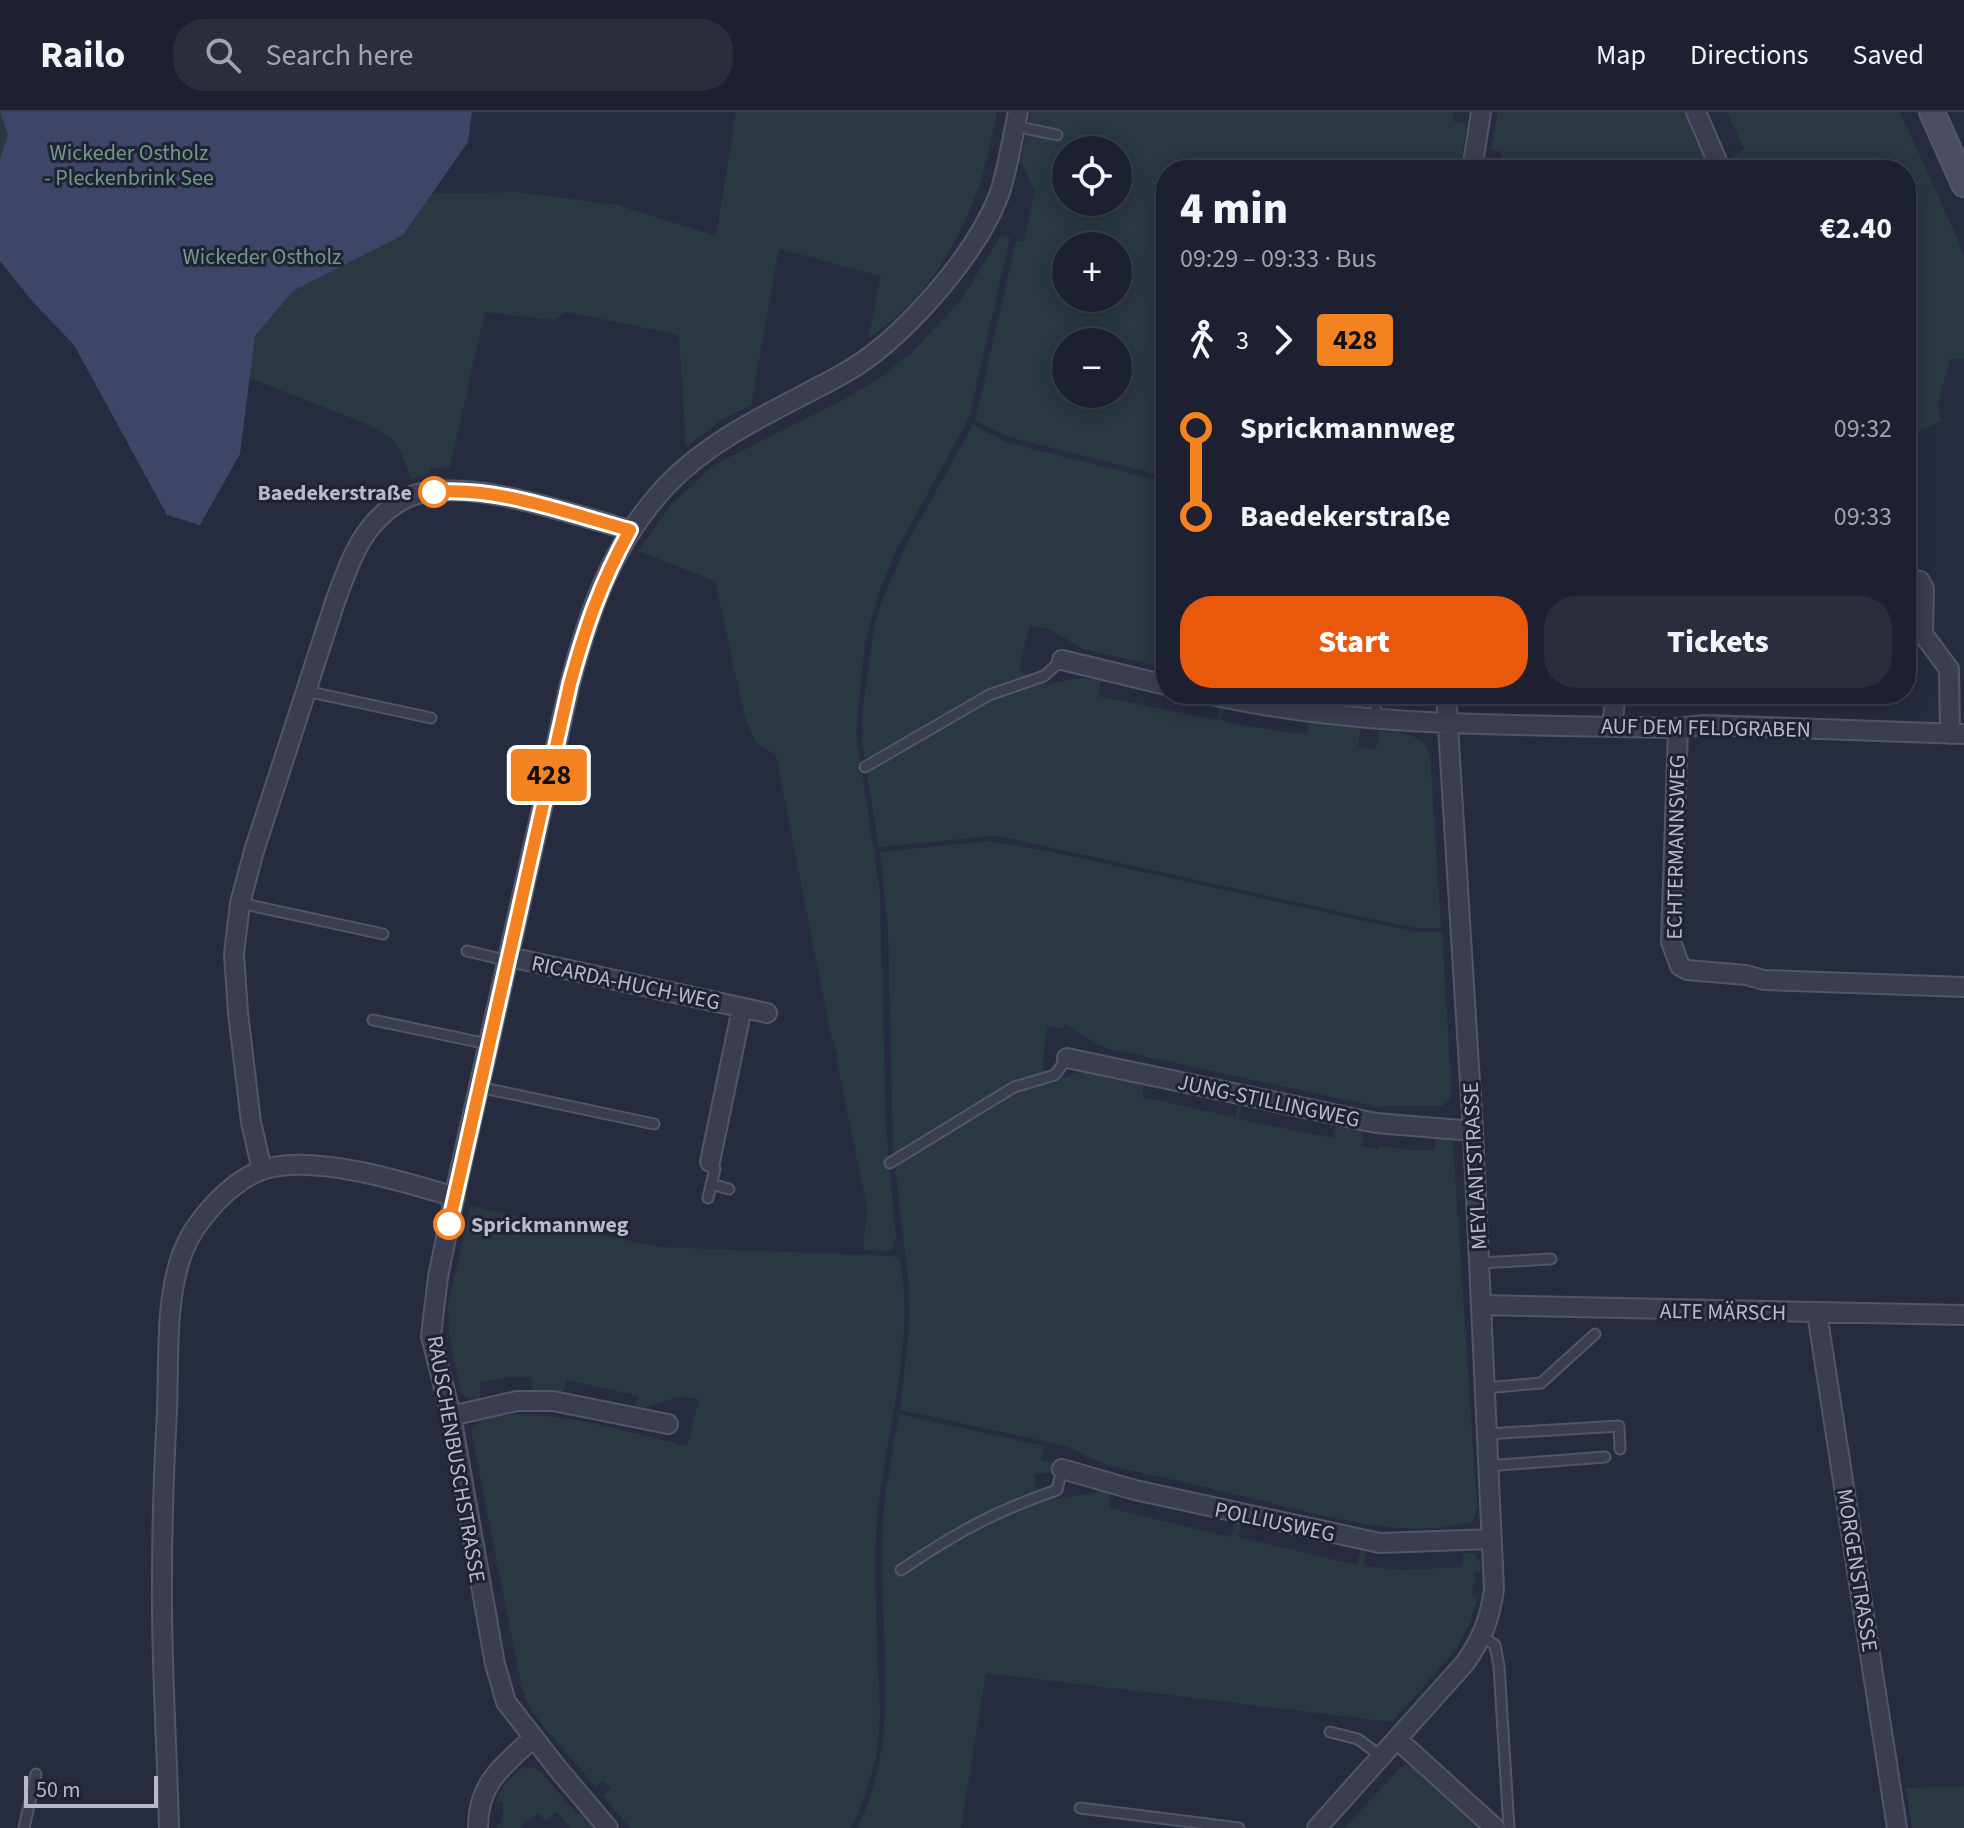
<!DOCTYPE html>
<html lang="en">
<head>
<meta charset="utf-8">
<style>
  :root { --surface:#1d2030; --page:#2a2d3c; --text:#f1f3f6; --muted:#a0a3ab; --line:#3b3e4c; --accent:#ea580c }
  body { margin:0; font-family:"Source Sans 3",sans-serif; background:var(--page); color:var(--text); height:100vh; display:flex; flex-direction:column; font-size:30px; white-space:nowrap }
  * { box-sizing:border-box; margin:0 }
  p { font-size:26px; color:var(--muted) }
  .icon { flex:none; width:44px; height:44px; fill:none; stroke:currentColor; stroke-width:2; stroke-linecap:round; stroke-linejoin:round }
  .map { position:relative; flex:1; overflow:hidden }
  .sheet { position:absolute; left:1156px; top:48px; width:760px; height:544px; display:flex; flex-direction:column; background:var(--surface); border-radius:32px; box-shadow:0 4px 20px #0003,0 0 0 2px var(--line) }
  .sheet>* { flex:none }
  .badge { padding:0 16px; border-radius:6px; font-size:28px; line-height:52px }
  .controls { position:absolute; left:1052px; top:24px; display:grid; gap:16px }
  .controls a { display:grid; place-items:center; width:80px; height:80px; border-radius:50%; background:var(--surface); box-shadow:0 4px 20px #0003,0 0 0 2px var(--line); font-size:40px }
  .scale { position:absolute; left:24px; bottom:20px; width:134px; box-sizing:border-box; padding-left:8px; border:4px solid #b8baca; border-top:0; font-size:22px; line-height:28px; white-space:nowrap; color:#b8baca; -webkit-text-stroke:6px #202335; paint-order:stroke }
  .map>.badge { position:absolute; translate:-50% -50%; box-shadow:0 0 0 4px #fff }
  .legs { display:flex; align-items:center; gap:12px; height:88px; padding:0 24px; font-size:26px }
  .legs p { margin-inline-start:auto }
  .headline { display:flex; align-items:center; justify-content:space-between; height:136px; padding:0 24px }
  h1 { font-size:44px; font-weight:800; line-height:60px }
  .action { display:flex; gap:16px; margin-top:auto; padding:16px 24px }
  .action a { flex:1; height:92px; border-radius:32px; background:var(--accent); color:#fff; font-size:32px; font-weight:800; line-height:92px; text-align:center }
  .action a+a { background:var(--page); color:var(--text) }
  ul { padding:0 24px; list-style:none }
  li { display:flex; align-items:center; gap:28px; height:88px; font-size:30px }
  li i { display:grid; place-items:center; width:12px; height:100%; margin:0 10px; background:currentColor }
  li i::after { content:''; width:20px; height:20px; margin:-10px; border:6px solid; border-radius:50%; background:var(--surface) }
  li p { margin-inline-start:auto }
  li:first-child i { background:linear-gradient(#0000 50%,currentColor 0) }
  li:last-child i { background:linear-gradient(currentColor 50%,#0000 0) }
  header { display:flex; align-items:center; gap:48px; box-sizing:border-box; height:112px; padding:0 40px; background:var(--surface); border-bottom:2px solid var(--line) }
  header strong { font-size:38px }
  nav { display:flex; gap:44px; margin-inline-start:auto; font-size:28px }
  .search { width:560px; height:72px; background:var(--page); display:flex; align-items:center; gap:20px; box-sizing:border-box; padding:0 28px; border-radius:32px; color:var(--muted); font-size:30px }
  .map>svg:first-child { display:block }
  .green { fill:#293841; fill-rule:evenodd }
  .water { fill:#3e4567 }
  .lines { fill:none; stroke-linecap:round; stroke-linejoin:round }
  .service-casing { stroke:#535667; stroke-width:13 }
  .minor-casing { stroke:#535667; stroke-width:22 }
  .secondary-casing { stroke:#535667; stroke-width:28 }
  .service { stroke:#3b3e50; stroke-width:9 }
  .minor { stroke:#3b3e50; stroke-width:18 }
  .secondary { stroke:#4a4c62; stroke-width:24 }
  .line-1-casing { stroke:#fff; stroke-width:18 }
  .line-1 { stroke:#f58220; stroke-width:12 }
  .stop-1-dot { fill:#fff; stroke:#f58220; stroke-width:4 }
  .labels { text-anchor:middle; stroke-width:6; stroke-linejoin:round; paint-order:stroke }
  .park-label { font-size:22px; fill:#719985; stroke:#202335 }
  .stop-label { font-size:22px; font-weight:bold; fill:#b8baca; stroke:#202335; text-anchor:end }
  .street-label { font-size:22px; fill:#b8baca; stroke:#202335 }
</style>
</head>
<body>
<header>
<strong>Railo</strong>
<div class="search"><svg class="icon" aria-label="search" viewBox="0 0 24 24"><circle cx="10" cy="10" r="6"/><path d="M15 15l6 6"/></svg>Search here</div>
<nav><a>Map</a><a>Directions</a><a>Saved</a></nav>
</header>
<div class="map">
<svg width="1964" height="1716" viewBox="0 0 1964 1716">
  <rect width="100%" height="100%" fill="#272b40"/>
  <!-- green -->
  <path class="green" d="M0,0l417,82 101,-2 99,13 99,31 20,-124h261c-13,84 -53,179 -129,226l13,-62 -102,-27 -28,156 -28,14 -37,28 -7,-112 -112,-23 -14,8 -68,-8 -35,155 -20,2 1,5 -20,5 -10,-27 -10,-14 -24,-14 -126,-49 -241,-183z
    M1031,0h423l-1,9 14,2 -7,47h-294v307l-157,-40 -34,-16 41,-180h8l11,-51 -15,-30zM1066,38h52v52h-52zM1066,134h52v52h-52zM1066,230h52v52h-52z
    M1498,0h187l27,58h-213l3,-18 -11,-3z
    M1727,0h173l64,141v106h-14l-13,48 4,14 -35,17v-268h-168l-5,-14 11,-7z
    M1001,123l9,3 -41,180 -74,135 -16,40 -13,45 -5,43 -5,51 24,160 6,235 10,111 -3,12h-30l4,-41 -30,-147 2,-2 -8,-25 -55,-279 -21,-15 -10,-23 -30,-137 -77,-30 33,-46 43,-40 127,-64 36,-21 32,-25 52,-55z
    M973,313l35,18 158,39v186l-84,-19 -32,-20 -20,-4 -11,47 13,2 13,10 38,-6 18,1 -3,17 119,24 3,-15 4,1 -3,14 12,4 74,11 2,-15 52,7 -3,19 18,4 3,-19c20,0 44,3 51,23l11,174h-25l-31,-6 -372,-83 -20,-3 -114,11 -17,-104 1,-36 11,-80 10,-31 22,-51z
    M989,729l54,9 372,82h27l9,148 -1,19 -8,7h-68l-263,-57 -13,-4 -33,-21 -2,5 -15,-3c-4,21 -8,39 -1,59 12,-3 20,-10 31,-12 20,-5 46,5 66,10l-2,14 93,20 4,-14 3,1 -3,15 94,19 3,-14 28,6 -3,16 17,3 2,-4 25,5h29l2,-14 17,6 24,366 -4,13c-67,22 -157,-8 -223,-23 -48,-12 -96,-23 -144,-33l-35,-17 -19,-5 -152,-33 10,-92 -1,-30 -16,-139 -5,-220 -8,-77z
    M471,1094l187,41 235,9 7,3c16,88 -16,175 -23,262 -4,49 0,97 1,146 1,23 3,45 1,68 -3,33 -14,63 -28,93h-221l-27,-32 7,-8 -7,-8 -7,7 -55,-63 -13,-19 -6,-17 -51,-257c27,-41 175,6 216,15l12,-47 -20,-2 -44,13 3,-14 -71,-16 -4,15 -30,-3 -2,-15h-25l-26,6v16c-10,2 -14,0 -20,-8l-11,-57 -1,-29z
    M899,1302l145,32 -3,14 14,3 -4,10 -17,1 2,17 5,10 63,-10 7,2 -2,15 122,29 4,-16 7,2 -3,14 117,28 4,-15 6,1 -2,15 36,4 63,-3 -1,-14h10l7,7 2,12h-6l-3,23 6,1 -8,27 -13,25 -65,74 -406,-49 -25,155h-104c46,-90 22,-191 25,-288 1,-42 10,-84 17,-126z
    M1404,1652l10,2 69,62h-139z
    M524,1655l11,1 6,4 36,42 4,-2 13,16h-23l-15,-16 -10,9 -8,-8 -18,15h-23v-3l5,-1 1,-22 -6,-1c2,-12 15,-27 27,-34z
    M1964,1674v42h-52l-6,-40z"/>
  <!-- water -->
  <path class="water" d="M472,0l-4,30 -65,93 -110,56 -38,45 -15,118 -40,71 -33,-10 -93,-170 -42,-44 -32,-40v-102l8,-25 -8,-22z"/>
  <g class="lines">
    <defs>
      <path id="service" d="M1015,14l42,9
        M306,579l125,27
        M1375,607l1,-25
        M865,655l124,-72 55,-19 18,-16
        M240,791l143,31
        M467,839l42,10
        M373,908l115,24
        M479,975l175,37
        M890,1051l124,-76 41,-12 12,-17
        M711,1072l18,5
        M708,1086l7,-29 -5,-7
        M1479,1151l72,-4
        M1485,1276l56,-5 54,-49
        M1486,1322l133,-8 1,23
        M1487,1354l118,-9
        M901,1458c53,-36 94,-59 156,-80l5,-21
        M1483,1525l12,8 4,21 10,162
        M1330,1620l28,7 24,18
        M1080,1696l159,20
        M24,1716l12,-54"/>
      <path id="minor" d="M1696,0l25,58
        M1472,58l9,-58
        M1906,467l14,2 4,8 -1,45 26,35 1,65
        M1062,548l104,25
        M1207,582c154,35 314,30 471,34l26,-3 260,9
        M1612,614l4,-32
        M1678,616l-7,214 9,24 7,4 59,5 18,5 200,7
        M509,845l258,56
        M1067,946l309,65 97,8
        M710,1050l32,-154
        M262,1058l-11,-48 -13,-109 -4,-59 6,-51 14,-52 82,-252c9,-23 18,-51 34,-71 10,-13 28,-28 44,-33 60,-17 156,19 216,35
        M1481,1193l483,10
        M1817,1201l80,515
        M451,1304l66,-15h36l115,23
        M1062,1357l73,21 245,53 112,-4
        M1398,1628l97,88
        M169,1716c-2,-83 -8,-166 -7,-248 0,-57 2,-114 5,-170 2,-51 -2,-108 15,-156 12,-33 49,-74 83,-85 50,-15 140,13 190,28
        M478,1716c0,-45 24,-61 55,-90
        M608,1716l-50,-59 -52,-67 -11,-38 -44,-248 -20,-80 7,-59 18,-88 114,-505c20,-76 42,-140 97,-199 48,-50 114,-77 174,-110 58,-31 134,-118 158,-180 9,-26 13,-56 19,-83
        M1317,1716l148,-165c17,-24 25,-44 29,-74l-21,-458 -27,-437"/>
      <path id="secondary" d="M1932,0l32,72"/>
    </defs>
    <!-- service casing -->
    <use href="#service" class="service-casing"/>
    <!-- minor casing -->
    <use href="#minor" class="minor-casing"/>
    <!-- secondary casing -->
    <use href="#secondary" class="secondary-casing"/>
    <!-- service -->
    <use href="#service" class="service"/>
    <!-- minor -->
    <use href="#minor" class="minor"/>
    <!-- secondary -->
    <use href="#secondary" class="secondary"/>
  </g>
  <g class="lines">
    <defs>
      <path id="line-1" d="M434,380c63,-6 135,22 196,38 -30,54 -44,96 -60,154l-121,540"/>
    </defs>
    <!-- line-1 casing -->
    <use href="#line-1" class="line-1-casing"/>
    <!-- line-1 -->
    <use href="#line-1" class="line-1"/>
  </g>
  <!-- markers -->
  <g class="stop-1-dot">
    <circle cx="434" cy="380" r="14"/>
    <circle cx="449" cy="1112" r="14"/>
  </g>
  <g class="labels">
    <!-- park labels -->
    <g class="park-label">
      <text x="129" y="48">Wickeder Ostholz<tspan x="129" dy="25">- Pleckenbrink See</tspan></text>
      <text x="262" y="152">Wickeder Ostholz</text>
    </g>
    <!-- stop labels -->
    <g class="stop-label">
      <text x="412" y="388">Baedekerstraße</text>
      <text x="471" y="1120" text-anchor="start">Sprickmannweg</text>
    </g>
    <!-- street labels -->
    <g class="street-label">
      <text transform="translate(1706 615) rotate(1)" y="8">AUF DEM FELDGRABEN</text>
      <text transform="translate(1675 735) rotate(-89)" y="8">ECHTERMANNSWEG</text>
      <text transform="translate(626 870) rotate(12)" y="8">RICARDA-HUCH-WEG</text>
      <text transform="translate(1269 988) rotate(12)" y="8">JUNG-STILLINGWEG</text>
      <text transform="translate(1474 1054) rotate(-93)" y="8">MEYLANTSTRASSE</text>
      <text transform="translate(1723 1199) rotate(1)" y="8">ALTE MÄRSCH</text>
      <text transform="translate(457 1347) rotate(80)" y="8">RAUSCHENBUSCHSTRASSE</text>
      <text transform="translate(1275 1409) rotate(12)" y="8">POLLIUSWEG</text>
      <text transform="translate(1858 1458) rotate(81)" y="8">MORGENSTRASSE</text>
    </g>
  </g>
</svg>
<div class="controls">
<a><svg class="icon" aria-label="locate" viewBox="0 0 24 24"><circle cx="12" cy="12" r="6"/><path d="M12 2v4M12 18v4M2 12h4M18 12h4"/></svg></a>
<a>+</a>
<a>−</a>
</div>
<div class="scale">50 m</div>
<b class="badge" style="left:549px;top:663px;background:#f58220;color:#111">428</b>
<section class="sheet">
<div class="headline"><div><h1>4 min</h1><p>09:29 – 09:33 · Bus</p></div><b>€2.40</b></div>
<div class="legs"><svg class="icon" aria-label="walk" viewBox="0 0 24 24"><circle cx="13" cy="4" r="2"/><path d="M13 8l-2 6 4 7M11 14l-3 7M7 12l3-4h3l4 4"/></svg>3<svg class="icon" aria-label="forward" viewBox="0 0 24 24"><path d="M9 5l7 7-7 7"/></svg><b class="badge" style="background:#f58220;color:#111">428</b></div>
<ul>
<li><i style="color:#f58220"></i><b>Sprickmannweg</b><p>09:32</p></li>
<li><i style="color:#f58220"></i><b>Baedekerstraße</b><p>09:33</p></li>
</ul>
<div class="action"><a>Start</a><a>Tickets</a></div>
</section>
</div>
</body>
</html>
